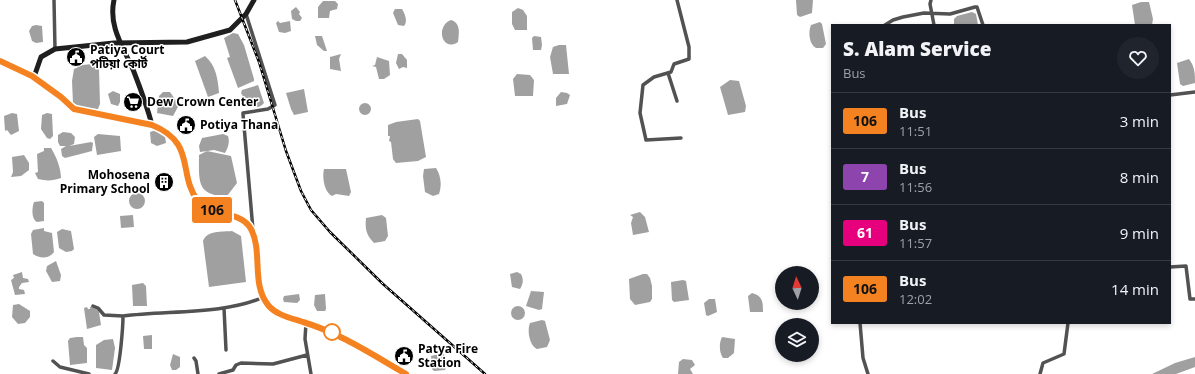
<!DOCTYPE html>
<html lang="en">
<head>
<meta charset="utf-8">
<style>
  :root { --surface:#171b24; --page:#20242c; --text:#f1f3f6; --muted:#9ea1a6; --line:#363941 }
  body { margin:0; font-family:"Open Sans","Noto Sans Bengali",sans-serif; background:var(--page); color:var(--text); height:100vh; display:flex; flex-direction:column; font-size:15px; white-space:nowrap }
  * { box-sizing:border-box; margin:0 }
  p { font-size:13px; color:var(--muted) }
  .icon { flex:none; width:22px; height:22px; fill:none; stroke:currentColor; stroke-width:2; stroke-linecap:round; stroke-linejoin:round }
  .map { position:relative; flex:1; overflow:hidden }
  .panel { position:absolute; left:831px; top:24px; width:340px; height:300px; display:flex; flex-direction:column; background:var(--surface); border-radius:0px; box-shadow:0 2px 6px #0003 }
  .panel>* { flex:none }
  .badge { padding:0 8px; border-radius:3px; font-size:14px; line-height:26px }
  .needle { width:26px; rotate:356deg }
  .controls { position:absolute; left:775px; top:266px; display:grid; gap:8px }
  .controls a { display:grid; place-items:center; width:44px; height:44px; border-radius:50%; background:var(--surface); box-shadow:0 2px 6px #0003; font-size:20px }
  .map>.badge { position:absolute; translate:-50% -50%; box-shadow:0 0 0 2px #fff }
  .round { display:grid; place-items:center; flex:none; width:42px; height:42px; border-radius:21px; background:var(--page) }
  .head { display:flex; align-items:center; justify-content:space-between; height:68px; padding:0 12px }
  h1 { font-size:19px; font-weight:800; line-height:30px }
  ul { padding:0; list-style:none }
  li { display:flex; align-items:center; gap:12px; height:56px; padding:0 12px; border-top:1px solid var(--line) }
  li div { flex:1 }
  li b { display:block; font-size:15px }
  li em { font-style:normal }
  li .badge { min-width:44px; font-weight:700; text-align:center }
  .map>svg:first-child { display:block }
  .water { fill:#a0a0a0 }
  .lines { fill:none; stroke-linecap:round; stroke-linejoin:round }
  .street { stroke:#525252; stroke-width:3.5 }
  .secondary { stroke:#1f1f1f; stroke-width:5 }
  .highway { stroke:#000; stroke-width:6 }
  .rail-casing { stroke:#000; stroke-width:2.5 }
  .rail { stroke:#fff; stroke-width:1; stroke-dasharray:3; stroke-linecap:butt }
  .line-casing { stroke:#fff; stroke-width:9 }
  .line { stroke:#f58220; stroke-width:6 }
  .stop-dot { fill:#fff; stroke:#f58220; stroke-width:2 }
  .labels { text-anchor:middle; stroke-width:3; stroke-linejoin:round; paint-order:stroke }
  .poi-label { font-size:12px; font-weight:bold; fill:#000; stroke:#fff; text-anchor:start }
</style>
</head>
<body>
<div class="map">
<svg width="1195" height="374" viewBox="0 0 1195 374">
  <rect width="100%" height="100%" fill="#fff"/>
  <!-- water -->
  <path class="water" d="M796,0h17l-1,13 -12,4 -3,-2z
    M323,1h12l3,3 -1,5 -7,2 -1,7h-11v-11z
    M1141,2h8l4,17 -1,6h-17l-3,-20z
    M296,7l4,5 -1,2 3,4 -2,3h-4l-4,-2 -1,-8z
    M518,8l5,2 4,6v14h-12l-3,-6v-12z
    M395,9h7c3,5 6,12 2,17l-6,-1 -5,-12z
    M972,12l4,2 2,11h-24v-6l3,-3z
    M451,20c10,3 8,13 7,22 -16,11 -23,-16 -7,-22z
    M278,21l2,2 10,-2 1,10 -6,2 -6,-1 -3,-9z
    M820,22l2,2 4,20 -3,4h-7c-7,-4 -8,-16 -5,-23z
    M36,25l6,1 1,16 -7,1 -4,-2 -3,-10 3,-5z
    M233,33l5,1 6,11 10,34v2l-16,7 -11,-30 3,-1 -6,-19z
    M315,36h7l5,15h-3l-7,-6z
    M534,36l7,1 1,8 -1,5h-8l-1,-12z
    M559,45h7l3,29h-16l-3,-17 3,-10z
    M341,54l-2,5 2,12 -11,-2v-12z
    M398,54h4l5,6v8l-4,-1 -4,2 -3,-6z
    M205,56c11,9 13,24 14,37l-11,4 -13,-36z
    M377,57l12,4 1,14 -6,4h-5l-3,-12 -4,-1 3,-1z
    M1189,59c6,8 6,15 6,24l-12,3 -3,-2 -3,-21z
    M92,64l6,2 1,3 1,35 -2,5 -15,-1 -10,-5 -1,-22 2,-12 9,-4z
    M517,74l13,1 4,5 -1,16h-18l-2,-17z
    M730,80l9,1 7,25 -1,6 -17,3 -8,-28z
    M258,85l6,18c-4,5 -9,5 -15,3l-8,-13 1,-3z
    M304,89l4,23 -14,3 -3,-6 -5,-16z
    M113,91l7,3v8l-2,4 -7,-2 -3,-10z
    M163,92h7l9,13 -6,11 -16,-3 2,-17z
    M561,92l6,1 3,2 -3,9 -11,2v-8z
    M359 109a6 6 0 1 1 12 0a6 6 0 1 1-12 0Z
    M12,113l5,1 2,17 -8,4 -4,-5 -2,1 -1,-15z
    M47,113l5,1 1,22 -3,3 -3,-1 -6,-9 1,-14z
    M418,119l2,2 6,36 -8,4 -22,2 -3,-4 -2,-17 -2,-1 1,-5h-2v-11l8,-3z
    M156,130l9,6 1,7 -9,3 -6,-3 -1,-11z
    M63,132l8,1 4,4 -1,7 -5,2 22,-4 2,1 -1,8 -27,7 -3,-2 -1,-7 5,-3h-6l-2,-4v-7z
    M98,134l22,2 1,15 -24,4 -3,-18z
    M223,134l5,2c2,6 0,12 -3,17l-11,-3 -14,2 -1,-6 3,-8z
    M44,148h7c5,8 10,20 10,30 -8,3 -15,3 -23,1l-3,-6 3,-1 -1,-18 7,-3z
    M207,151l24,5 6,27 -10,13c-31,0 -28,-16 -28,-41z
    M24,155l5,8v7l-8,6 -10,1 2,-5 -1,-15z
    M436,168c5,8 6,17 3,26l-6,2 -8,-4 -2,-16 1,-7z
    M324,169h22l5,23 -2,4 -13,-2 -4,2c-8,-4 -10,-19 -8,-27z
    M129 201a8 8 0 1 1 16 0a8 8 0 1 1-16 0Z
    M42,201l2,2v18l-7,1c-6,-3 -5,-14 -3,-20z
    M640,212l5,5 4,15 -16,3 -2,-12 2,-6 -3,-2z
    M133,215l1,12 -13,1 -1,-12z
    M382,215l4,3 2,18 -3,5 -11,2c-8,-8 -9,-14 -8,-25z
    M44,228v3l8,2 2,19c-5,7 -14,7 -21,2l-2,-20 2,-4z
    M62,229l9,2 3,18 -2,2 -6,1 -7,-4 -2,-16z
    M232,231l9,5 5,46 -37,5 -6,-46c4,-11 19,-9 29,-10z
    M56,261l5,14 -1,6 -8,1 -6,-11 1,-5z
    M22,272l1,6 5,1 1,3 -7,1 -3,4v2l5,1 1,4 -10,1 -4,-15 3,-2 -1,-3z
    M517,272l4,2c3,6 2,10 -1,15l-8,-2 -2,-13z
    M643,274h4l3,4 2,8v13l-2,3 -15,3 -5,-6 -1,-20z
    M683,280l3,1 3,19 -15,2 -2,-2 -1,-18z
    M143,283l3,3 1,20h-14l-1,-21z
    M531,291l13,1 -2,17 -3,1 -13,-4z
    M752,293c11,3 11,9 11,19h-13l-2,-16z
    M299,294l1,6 -3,3 -13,-1 -1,-3 1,-3z
    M325,294l1,15 -1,2h-8l-3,-6 1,-10z
    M709,299h6l2,13 -9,4 -2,-1 -2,-12z
    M19,304l11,7v6l-5,6 -7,1 -6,-7 1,-12z
    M511 313a7 7 0 1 1 14 0a7 7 0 1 1-14 0Z
    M94,306l5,6 2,13 -14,4 -3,-21 3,-1 1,2h2v-2z
    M542,320l3,1 5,19 -3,7 -10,2c-8,-4 -10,-19 -7,-26z
    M152,335v14h-8l-1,-13z
    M77,337h6l1,8 3,3v15l-17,2 -2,-24 2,-3z
    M722,337l13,2 -1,14 -6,5h-5c-4,-6 -4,-15 -1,-21z
    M113,339l2,9 -3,22 -16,-2v-23l8,-5z
    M173,354l7,3v10l-4,3h-4l-2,-5z
    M439,354h5l2,14 -1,2 -11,1 -2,-2 -1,-13z
    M1195,357v10l-19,7h-24l23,-11z
    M683,359l9,1 3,5 -5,4 3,5h-15l1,-12z"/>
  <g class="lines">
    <!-- street -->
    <path class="street" d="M54,0l1,49
      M677,0l12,47v12l-15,5 -3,8 -17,5 -11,8 -3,28 6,27 35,-2
      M931,0l-1,4 4,21
      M246,14l29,91 -7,4 -25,4v1l10,116
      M885,25l8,-5 10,-3 21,-4 26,1 25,-7h2l6,18
      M668,73l9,28
      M1170,95l25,-3
      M1170,267l16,-1 4,33h5
      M93,306l5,2 6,7 19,1
      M224,308l2,42
      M306,323l-1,16 6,35
      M860,323l3,35 5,16
      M194,358l2,3 2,13
      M53,361l7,6 29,7
      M115,374c5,-4 8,-49 8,-58 44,-6 100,-1 141,-19
      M219,374l14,-4 3,-5 5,-2 32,1 34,-9
      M1040,374l3,-11 21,-9 4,-31"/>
    <!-- secondary -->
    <path class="secondary" d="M114,0c-6,27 10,48 20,72 7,18 13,34 18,53
      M34,77l7,-20 14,-8 59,-6 73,-1 43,-12 16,-16 8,-14"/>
    <!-- highway -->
    <path class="highway" d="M0,61l32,15 29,21 13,12 78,16c45,18 25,49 46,76 12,16 43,9 53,28 12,23 0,55 17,76 8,10 23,13 35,17 37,11 70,33 103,52"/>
    <defs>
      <path id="rail" d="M235,0l24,62 27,89 15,40 10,19 19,22 53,52 102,90"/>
    </defs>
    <!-- rail casing -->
    <use href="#rail" class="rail-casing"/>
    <!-- rail -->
    <use href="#rail" class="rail"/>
  </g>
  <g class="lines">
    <defs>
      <path id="line" d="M0,61l32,15 29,21 13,12 78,16c45,18 25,49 46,76 13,16 43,9 53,28 12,23 0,55 17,76 8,10 23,13 35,17 37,11 70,33 103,52"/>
    </defs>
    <!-- line casing -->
    <use href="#line" class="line-casing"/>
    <!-- line -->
    <use href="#line" class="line"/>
  </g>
  <!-- icons -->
  <defs>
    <symbol id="civic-disc" viewBox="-11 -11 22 22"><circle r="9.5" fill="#000" stroke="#fff"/><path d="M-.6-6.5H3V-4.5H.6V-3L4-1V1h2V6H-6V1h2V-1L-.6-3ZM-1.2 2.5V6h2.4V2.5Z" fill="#fff"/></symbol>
    <symbol id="supermarket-disc" viewBox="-11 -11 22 22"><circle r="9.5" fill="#000" stroke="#fff"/><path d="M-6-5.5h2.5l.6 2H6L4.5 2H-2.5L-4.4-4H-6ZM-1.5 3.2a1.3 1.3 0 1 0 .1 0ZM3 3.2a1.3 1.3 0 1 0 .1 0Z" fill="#fff"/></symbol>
    <symbol id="building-disc" viewBox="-11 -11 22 22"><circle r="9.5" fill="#000" stroke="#fff"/><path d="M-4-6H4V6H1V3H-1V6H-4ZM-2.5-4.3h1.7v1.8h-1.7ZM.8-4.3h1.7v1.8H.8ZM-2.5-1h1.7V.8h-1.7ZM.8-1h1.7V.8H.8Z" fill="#fff"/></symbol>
  </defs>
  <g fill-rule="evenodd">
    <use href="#civic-disc" x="65" y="46" width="22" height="22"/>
    <use href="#supermarket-disc" x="122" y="91" width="22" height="22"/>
    <use href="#civic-disc" x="175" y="114" width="22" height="22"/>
    <use href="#building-disc" x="153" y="171" width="22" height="22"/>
    <use href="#civic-disc" x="393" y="345" width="22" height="22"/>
  </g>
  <!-- markers -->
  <circle class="stop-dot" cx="332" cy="332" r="8"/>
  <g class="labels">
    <!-- poi labels -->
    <g class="poi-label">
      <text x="90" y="54">Patiya Court<tspan x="90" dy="14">পটিয়া কোর্ট</tspan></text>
      <text x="147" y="106">Dew Crown Center</text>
      <text x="200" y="129">Potiya Thana</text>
      <text x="150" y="179" text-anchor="end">Mohosena<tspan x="150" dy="14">Primary School</tspan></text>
      <text x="418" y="353">Patya Fire<tspan x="418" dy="14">Station</tspan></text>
    </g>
  </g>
</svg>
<div class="controls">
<a><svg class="needle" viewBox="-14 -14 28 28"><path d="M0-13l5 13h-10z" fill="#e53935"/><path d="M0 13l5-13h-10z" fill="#9ea1a6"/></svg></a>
<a><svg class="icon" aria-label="layers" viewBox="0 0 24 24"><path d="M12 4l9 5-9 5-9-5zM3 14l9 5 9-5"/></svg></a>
</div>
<b class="badge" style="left:212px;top:210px;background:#f58220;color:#111">106</b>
<section class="panel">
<div class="head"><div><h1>S. Alam Service</h1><p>Bus</p></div><a class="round"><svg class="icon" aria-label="heart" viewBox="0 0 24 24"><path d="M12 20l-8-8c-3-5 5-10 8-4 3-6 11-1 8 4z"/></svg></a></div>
<ul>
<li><span class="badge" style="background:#f58220;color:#111">106</span><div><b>Bus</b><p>11:51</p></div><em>3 min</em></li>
<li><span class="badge" style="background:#8e44ad;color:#fff">7</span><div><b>Bus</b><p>11:56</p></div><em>8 min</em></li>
<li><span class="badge" style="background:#e6007e;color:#fff">61</span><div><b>Bus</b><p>11:57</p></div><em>9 min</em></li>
<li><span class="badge" style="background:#f58220;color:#111">106</span><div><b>Bus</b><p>12:02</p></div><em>14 min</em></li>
</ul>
</section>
</div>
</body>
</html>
